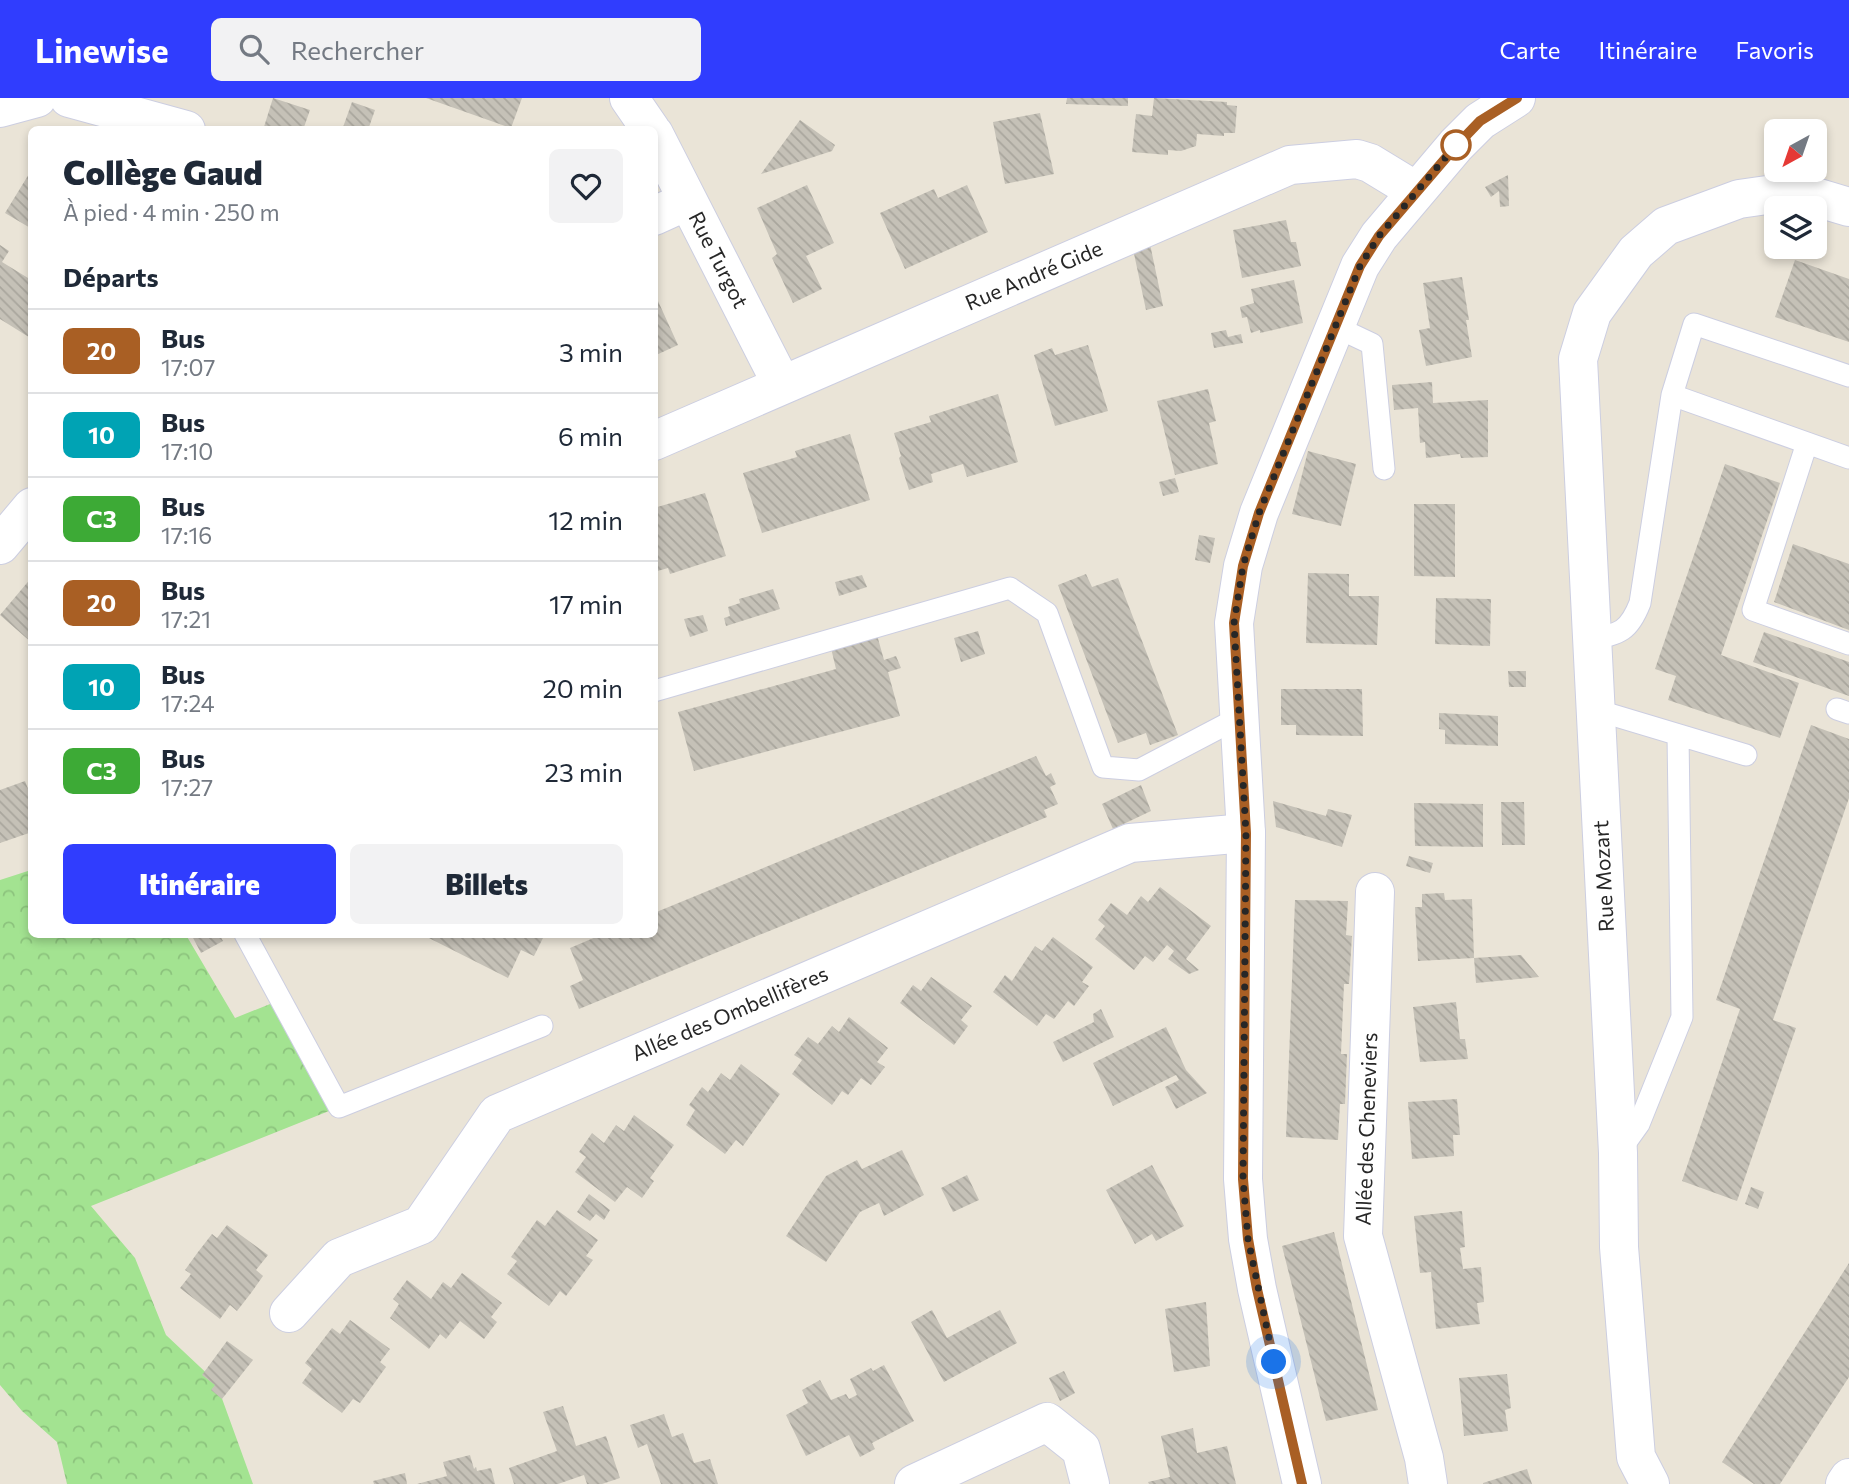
<!DOCTYPE html>
<html lang="fr">
<head>
<meta charset="utf-8">
<style>
  :root { --surface:#fff; --page:#f2f2f3; --text:#1f2937; --muted:#747a83; --line:#e0e1e3; --accent:#303dfe }
  body { margin:0; font-family:Commissioner,sans-serif; background:var(--page); color:var(--text); height:100vh; display:flex; flex-direction:column; font-size:26px; white-space:nowrap }
  * { box-sizing:border-box; margin:0 }
  p { font-size:23px; color:var(--muted) }
  .icon { flex:none; width:38px; height:38px; fill:none; stroke:currentColor; stroke-width:2; stroke-linecap:round; stroke-linejoin:round }
  .map { position:relative; flex:1; overflow:hidden }
  .panel { position:absolute; left:28px; top:28px; width:630px; height:812px; display:flex; flex-direction:column; background:var(--surface); border-radius:10px; box-shadow:0 4px 10px #0003 }
  .panel>* { flex:none }
  .badge { padding:0 14px; border-radius:10px; font-size:24px; line-height:46px }
  .needle { width:46px; rotate:220deg }
  .buttons { position:absolute; left:1764px; top:21px; display:grid; gap:14px }
  .buttons a { display:grid; place-items:center; width:63px; height:63px; border-radius:10px; background:var(--surface); box-shadow:0 4px 10px #0003; font-size:35px }
  .you { position:absolute; width:35px; height:35px; margin:-18px; border:5px solid #fff; border-radius:50%; background:#1a73e8; box-shadow:0 0 0 10px #1a73e833 }
  .map>.badge { position:absolute; translate:-50% -50%; box-shadow:0 0 0 4px #fff }
  h2 { padding:0 35px; font-size:26px; line-height:63px }
  .round { display:grid; place-items:center; flex:none; width:74px; height:74px; border-radius:10px; background:var(--page) }
  .overview { display:flex; align-items:center; justify-content:space-between; height:119px; padding:0 35px }
  h1 { font-size:33px; font-weight:800; line-height:52px }
  .action { display:flex; gap:14px; margin-top:auto; padding:14px 35px }
  .action a { flex:1; height:80px; border-radius:10px; background:var(--accent); color:#fff; font-size:28px; font-weight:800; line-height:80px; text-align:center }
  .action a+a { background:var(--page); color:var(--text) }
  ul { padding:0; list-style:none }
  li { display:flex; align-items:center; gap:21px; height:84px; padding:0 35px; border-top:2px solid var(--line) }
  li div { flex:1 }
  li b { display:block; font-size:26px }
  li em { font-style:normal }
  li .badge { min-width:77px; font-weight:700; text-align:center }
  header { display:flex; align-items:center; gap:42px; box-sizing:border-box; height:98px; padding:0 35px; background:var(--accent); color:#fff }
  header strong { font-size:33px }
  nav { display:flex; gap:38px; margin-inline-start:auto; font-size:24px }
  .search { width:490px; height:63px; background:var(--page); display:flex; align-items:center; gap:18px; box-sizing:border-box; padding:0 24px; border-radius:10px; color:var(--muted); font-size:26px }
  .map>svg:first-child { display:block }
  .forest { fill:url(#forest-crowns) }
  .building { fill:url(#building-back-hatch) }
  .lines { fill:none; stroke-linecap:round; stroke-linejoin:round }
  .service-casing { stroke:#cccee1; stroke-width:23 }
  .minor-casing { stroke:#cccee1; stroke-width:40 }
  .tertiary-casing { stroke:#cccee1; stroke-width:40 }
  .service { stroke:#fff; stroke-width:21 }
  .minor { stroke:#fff; stroke-width:38 }
  .tertiary { stroke:#fff; stroke-width:38 }
  .line-casing { stroke:#fff; stroke-width:16 }
  .line { stroke:#a95f24; stroke-width:10 }
  .walk { stroke:#272727; stroke-width:7; stroke-dasharray:0 12.6 }
  .stop-dot { fill:#fff; stroke:#a95f24; stroke-width:3.5 }
  .labels { text-anchor:middle; stroke-width:5; stroke-linejoin:round; paint-order:stroke }
  .street-label { font-size:21px; fill:#272727; stroke:#fff }
</style>
</head>
<body>
<header>
<strong>Linewise</strong>
<div class="search"><svg class="icon" aria-label="search" viewBox="0 0 24 24"><circle cx="10" cy="10" r="6"/><path d="M15 15l6 6"/></svg>Rechercher</div>
<nav><a>Carte</a><a>Itinéraire</a><a>Favoris</a></nav>
</header>
<div class="map">
<svg width="1849" height="1386" viewBox="0 0 1849 1386">
  <defs>
    <pattern id="forest-crowns" width="20" height="18" patternUnits="userSpaceOnUse" patternTransform="scale(1.75)"><rect width="20" height="18" fill="#a3e391"/><path d="M2 6a3 3 0 1 1 6 0M12 15a3 3 0 1 1 6 0" fill="none" stroke="#8cc37d"/></pattern>
    <pattern id="building-back-hatch" width="6" height="6" patternUnits="userSpaceOnUse" patternTransform="scale(1.75)"><rect width="6" height="6" fill="#c5c1b7"/><path d="M-1 5l2 2M0 0l6 6M5-1l2 2" fill="none" stroke="#a9a69d"/></pattern>
  </defs>
  <rect width="100%" height="100%" fill="#eae4d7"/>
  <!-- forest -->
  <path class="forest" d="M31,772l1,64 154,1 49,83 45,-18 59,107 -248,99 44,52 31,77 50,47 37,102h-186l-10,-42 -35,-31 -22,-26v-505z"/>
  <!-- building -->
  <path class="building" d="M273,0l37,12 -7,20h-40z
    M426,0h96l-11,30z
    M1067,0h61v8l-62,-2z
    M1154,0l73,4v3l10,1 -2,27h-11v3l-27,-2 -1,12 -15,5 -13,-1v5l-36,-3 4,-38 16,2z
    M352,4l23,8 -7,20h-26z
    M1040,15l14,61 -49,10 -12,-62z
    M800,22l35,25 -3,6 -71,23z
    M32,71v60l-27,-16z
    M1508,77l1,31 -9,1 -1,-16 -8,6 -6,-10z
    M807,87l27,58 -28,13 16,33 -29,14 -21,-45 5,-4 -20,-46z
    M967,87l21,47 -83,37 -25,-56 54,-24 4,9z
    M1286,122l5,22h5l5,24 -59,12 -9,-48z
    M1150,146l13,62 -17,4 -13,-61z
    M0,147l9,6 -7,11 26,16 4,-4v65l-32,-20z
    M1795,162l54,19v63l-74,-25z
    M1462,179l7,43h-3l6,37 -46,9 -7,-36 11,-2 -7,-45z
    M1294,182l9,43 -43,10v-3l-9,3 -4,-16 -5,1 -2,-11 14,-4 -3,-14z
    M658,203l20,44 -24,11v-54z
    M1226,232l2,7 13,-3 2,9 -29,5 -3,-15z
    M1088,247l20,66 -53,15 -21,-71 18,-7 3,7z
    M1432,284l1,21 55,-3v57l-27,1 -1,-4 -34,4 -1,-16 -5,1 -2,-35 -24,2 -2,-25z
    M1208,291l8,32 -7,2 9,41 -43,11 -18,-74z
    M998,296l20,68 -51,15 -4,-13 -32,10 2,8 -24,8 -10,-32 2,-2 -7,-23 37,-11 -2,-6z
    M850,336l20,66 -108,33 -19,-60 54,-16 -2,-6z
    M1308,353l48,13 -15,62 -49,-12z
    M1725,366l55,19 -59,172 78,28 -19,55 -112,-38 8,-24 -21,-7z
    M1175,380l4,14 -16,4 -4,-14z
    M705,395l21,63 -56,18 -2,-6 -14,4v-64z
    M1414,406h41v73l-41,-1z
    M1199,437l16,3 -5,25 -15,-3z
    M1793,446l56,20v66l-75,-28z
    M1308,475l41,1v22h30l-2,49 -71,-2z
    M1086,476l6,13 26,-9 60,157 -28,10 -4,-12 -28,10 -60,-158z
    M862,477l5,12 -28,9 -4,-14z
    M32,479v66l-32,-28z
    M773,491l7,20 -54,17 -2,-8 6,-2 -2,-9 12,-4 -1,-4z
    M1436,500l55,1 -1,47 -55,-2z
    M703,517l5,16 -18,6 -6,-18z
    M978,533l7,23 -24,8 -7,-24z
    M1764,534l85,30v34l-96,-34z
    M877,537l7,25 12,-4 5,12 -13,4 12,44 -206,55 -16,-59 158,-43 -5,-21z
    M1508,573h18v16h-17z
    M1281,591h81l1,47 -67,-1v-10h-15z
    M1439,615l59,3v30l-53,-2v-14l-6,-1z
    M1811,627l38,14v59l-76,222 23,8 -59,173 -55,-20 58,-172 -24,-9z
    M1036,658l10,20 5,-3 5,11 -6,3 8,17 -14,6 3,7 -468,192 -9,-23 13,-6 -13,-32 33,-14h51v-21z
    M25,683l7,18v33l-32,11v-53z
    M1141,687l10,26 -38,18 -11,-25z
    M1273,703l53,15 2,-7 24,6 -10,32 -66,-20z
    M1501,704h23l1,43h-23z
    M1414,705l69,1v43l-68,-1z
    M1409,758l24,7 -3,10 -24,-7z
    M1160,789l51,39 -25,33 13,11 -10,4 -21,-15 6,-8 -7,-6 -14,17 -8,-6 -11,14 -39,-31 10,-13 -7,-6 13,-17 16,12 14,-19 7,6z
    M1444,795l1,7 27,-1 2,59 -56,3 -3,-54h7v-13z
    M1295,802l53,1 -2,34 6,1 -3,48h-5l-3,70h6l-2,50h-5l-2,36 -52,-3z
    M191,836h28l4,7 -22,12z
    M421,836h124l-11,22 -13,-6 -13,28z
    M1053,839l40,30 -11,15 7,4 -15,20 -6,-5 -14,18 -8,-5 -9,12 -44,-34 12,-17 7,6 23,-35 7,5z
    M1521,857l18,22 -63,6 -2,-25z
    M931,879l41,29 -11,14 7,6 -14,19 -54,-42 13,-18 8,6z
    M1456,904l4,37h5l3,20 -48,3 -7,-55z
    M1101,911l13,28 -51,25 -10,-20 41,-20 -1,-8z
    M849,919l39,31 -11,14 8,5 -14,18 -10,-7 -13,17 -6,-4 -10,14 -40,-31 10,-14 -8,-5 14,-18 10,7 14,-18 7,6z
    M1166,929l20,43 21,23 -31,16 -11,-22 14,-7 -3,-5 -63,31 -20,-43z
    M741,966l39,30 -37,52 -7,-6 -11,14 -39,-29 9,-15 -6,-5 13,-18 6,5 13,-19 9,7z
    M1457,1001l3,36h-7l1,21 -42,3 -4,-57z
    M634,1017l40,30 -24,33 4,3 -12,17 -15,-11 -12,15 -40,-30 11,-15 -7,-5 13,-19 12,10 12,-18 8,6z
    M902,1052l22,45 -40,21 -5,-13 -19,9 -34,50 -40,-26 40,-60 31,-16 5,9z
    M1152,1067l32,61 -28,15 -4,-7 -17,10 -29,-54z
    M967,1077l12,25 -26,12 -12,-24z
    M1751,1089l13,5 -6,17 -13,-5z
    M589,1096l21,16 -6,10 -8,-6 -6,7 -13,-9z
    M557,1112l41,30 -12,16 7,4 -27,36 -6,-5 -11,15 -42,-32 10,-13 -6,-4 26,-37 8,6z
    M1462,1113l3,36 -5,1 3,21 18,-2 3,35 -7,1 3,21 -44,5 -5,-57 -11,1 -6,-57z
    M227,1127l41,30 -12,15 7,6 -12,17 -14,18 -7,-6 -10,14 -40,-31 11,-14 -6,-4 13,-18 14,-18 5,4z
    M1334,1134l44,178 -52,11 -44,-175z
    M1849,1165v114l-69,107h-26l-32,-22z
    M462,1175l40,30 -11,14 6,5 -13,17 -24,-18 -14,18 -6,-5 -11,15 -39,-31 9,-14 -6,-5 14,-19 24,19 12,-17 8,6z
    M1206,1204l4,64 -36,6 -9,-63z
    M932,1212l15,28 53,-28 17,33 -73,39 -33,-60z
    M350,1222l40,29 -10,13 6,5 -26,36 -7,-4 -11,14 -40,-30 10,-14 -7,-6 27,-35 8,6z
    M227,1243l26,19 -31,39 -11,-9 4,-5 -13,-10z
    M884,1267l30,56 -42,22 3,6 -15,8 -11,-22 -43,21 -20,-41 22,-12 -6,-13 18,-10 11,20 15,-6 3,5 8,-4 -7,-16 21,-11 2,3z
    M1064,1273l11,22 -15,8 -11,-23z
    M1507,1276l4,34 -6,2 3,21 -44,5 -5,-58z
    M563,1308l13,40 30,-10 14,42 -18,6h-15l-3,-9 -26,9h-44l-5,-16 48,-17 -14,-39z
    M664,1316l8,23 11,-4 11,30 16,-4 8,25h-57l-14,-40 -9,4 -8,-23z
    M1193,1330l4,25 30,-7 9,38h-87l-1,-2 22,-5 -9,-41z
    M470,1357l4,14 2,-2 1,4 14,-3 4,16h-78l30,-8 -4,-14z
    M1527,1371l5,15h-49v-1z
    M405,1375l2,11h-33l-1,-3z"/>
  <g class="lines">
    <defs>
      <path id="service" d="M1334,228l38,18 12,125
        M1849,278l-155,-52 -22,71 177,63
        M1807,345l-54,167 96,34
        M1592,541c28,-5 37,-8 48,-36l32,-208
        M654,593l356,-103 37,25 56,154 36,3 101,-53
        M1837,611l12,4
        M1596,612l150,45
        M245,836l94,173 203,-81
        M1619,1054l20,-28 43,-107 -4,-282"/>
      <path id="minor" d="M69,0l117,32
        M629,0l22,32
        M0,10l37,-10
        M654,36l128,251
        M654,118l33,-15
        M654,343l636,-276 67,-6 13,4 46,28
        M0,447l32,-38
        M1375,794l-12,344 61,222 4,26
        M289,1215l50,-55 82,-33 76,-111 633,-271 116,-10
        M914,1386l133,-62 34,27 9,35
        M1650,1386l-14,-27 -17,-210 -1,-94 -40,-794 14,-46 44,-61 30,-26 73,-27 35,-5 38,2 37,11
        M1845,1386l4,-6"/>
      <path id="tertiary" d="M1302,1386l-45,-195 -9,-50 -5,-60 3,-346 -12,-210 9,-57 16,-53 101,-247 19,-30 77,-91 24,-24 36,-23"/>
    </defs>
    <!-- service casing -->
    <use href="#service" class="service-casing"/>
    <!-- minor casing -->
    <use href="#minor" class="minor-casing"/>
    <!-- tertiary casing -->
    <use href="#tertiary" class="tertiary-casing"/>
    <!-- service -->
    <use href="#service" class="service"/>
    <!-- minor -->
    <use href="#minor" class="minor"/>
    <!-- tertiary -->
    <use href="#tertiary" class="tertiary"/>
  </g>
  <g class="lines">
    <defs>
      <path id="line" d="M1302,1386l-45,-195 -9,-50 -5,-60 3,-346 -12,-210 9,-57 16,-53 101,-247 19,-30 78,-91 23,-24 37,-23"/>
    </defs>
    <!-- line casing -->
    <use href="#line" class="line-casing"/>
    <!-- line -->
    <use href="#line" class="line"/>
    <!-- walk -->
    <path class="walk" d="M1274,1264l-26,-123 -5,-60 3,-346 -12,-210 9,-57 16,-53 101,-247 19,-30 77,-91"/>
  </g>
  <!-- markers -->
  <circle class="stop-dot" cx="1456" cy="47" r="14"/>
  <g class="labels">
    <!-- street labels -->
    <g class="street-label">
      <text transform="translate(718 162) rotate(63)" y="7">Rue Turgot</text>
      <text transform="translate(1034 178) rotate(-23)" y="7">Rue André Gide</text>
      <text transform="translate(1604 778) rotate(-93)" y="7">Rue Mozart</text>
      <text transform="translate(730 916) rotate(-23)" y="7">Allée des Ombellifères</text>
      <text transform="translate(1367 1031) rotate(-88)" y="7">Allée des Cheneviers</text>
    </g>
  </g>
</svg>
<div class="buttons">
<a><svg class="needle" viewBox="-14 -14 28 28"><path d="M0-13l5 13h-10z" fill="#e53935"/><path d="M0 13l5-13h-10z" fill="#747a83"/></svg></a>
<a><svg class="icon" aria-label="layers" viewBox="0 0 24 24"><path d="M12 4l9 5-9 5-9-5zM3 14l9 5 9-5"/></svg></a>
</div>
<div class="you" style="left:1274px;top:1264px"></div>
<section class="panel">
<div class="overview"><div><h1>Collège Gaud</h1><p>À pied · 4 min · 250 m</p></div><a class="round"><svg class="icon" aria-label="heart" viewBox="0 0 24 24"><path d="M12 20l-8-8c-3-5 5-10 8-4 3-6 11-1 8 4z"/></svg></a></div>
<h2>Départs</h2>
<ul>
<li><span class="badge" style="background:#a95f24;color:#fff">20</span><div><b>Bus</b><p>17:07</p></div><em>3 min</em></li>
<li><span class="badge" style="background:#00a3b4;color:#fff">10</span><div><b>Bus</b><p>17:10</p></div><em>6 min</em></li>
<li><span class="badge" style="background:#3daa36;color:#fff">C3</span><div><b>Bus</b><p>17:16</p></div><em>12 min</em></li>
<li><span class="badge" style="background:#a95f24;color:#fff">20</span><div><b>Bus</b><p>17:21</p></div><em>17 min</em></li>
<li><span class="badge" style="background:#00a3b4;color:#fff">10</span><div><b>Bus</b><p>17:24</p></div><em>20 min</em></li>
<li><span class="badge" style="background:#3daa36;color:#fff">C3</span><div><b>Bus</b><p>17:27</p></div><em>23 min</em></li>
</ul>
<div class="action"><a>Itinéraire</a><a>Billets</a></div>
</section>
</div>
</body>
</html>
